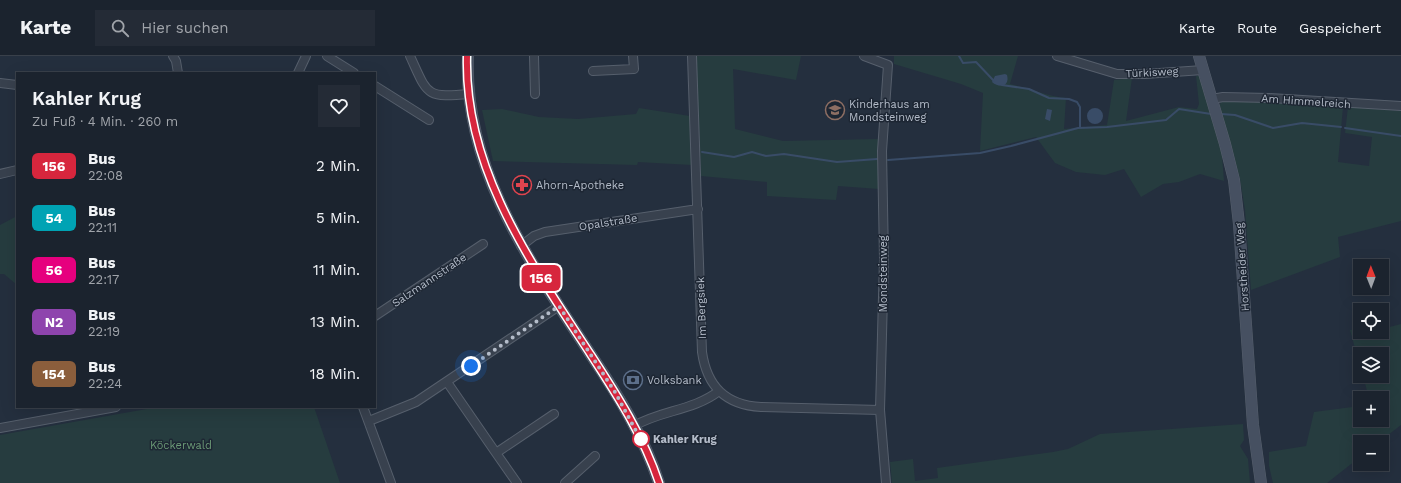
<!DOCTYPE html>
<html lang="de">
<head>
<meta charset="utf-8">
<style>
  :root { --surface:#1b232e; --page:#242b36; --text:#f1f3f6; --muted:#a0a4aa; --line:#39404a }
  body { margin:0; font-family:"Work Sans",sans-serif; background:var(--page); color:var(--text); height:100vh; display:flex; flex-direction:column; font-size:15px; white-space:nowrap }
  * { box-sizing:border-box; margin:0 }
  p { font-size:13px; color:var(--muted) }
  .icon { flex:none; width:22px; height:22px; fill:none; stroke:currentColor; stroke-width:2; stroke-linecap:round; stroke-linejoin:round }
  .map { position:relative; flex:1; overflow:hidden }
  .panel { position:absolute; left:16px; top:16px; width:360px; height:336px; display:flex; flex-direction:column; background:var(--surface); border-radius:0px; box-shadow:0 4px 16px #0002,0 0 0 1px var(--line) }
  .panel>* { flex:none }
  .badge { padding:0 8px; border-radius:6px; font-size:14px; line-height:26px }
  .needle { width:26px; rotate:359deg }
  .fabs { position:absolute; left:1353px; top:203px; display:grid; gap:8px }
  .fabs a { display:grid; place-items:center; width:36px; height:36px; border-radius:0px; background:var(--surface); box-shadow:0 4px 16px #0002,0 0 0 1px var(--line); font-size:20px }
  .you { position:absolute; width:20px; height:20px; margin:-10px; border:3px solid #fff; border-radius:50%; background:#1a73e8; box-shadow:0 0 0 6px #1a73e833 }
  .map>.badge { position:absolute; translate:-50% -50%; box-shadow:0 0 0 2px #fff }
  .round { display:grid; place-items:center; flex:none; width:42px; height:42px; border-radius:0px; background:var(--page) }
  .summary { display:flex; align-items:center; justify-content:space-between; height:68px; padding:0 16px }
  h1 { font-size:19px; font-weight:600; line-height:30px }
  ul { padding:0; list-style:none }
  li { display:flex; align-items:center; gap:12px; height:52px; padding:0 16px }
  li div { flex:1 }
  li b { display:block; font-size:15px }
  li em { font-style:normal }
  li .badge { min-width:44px; font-weight:700; text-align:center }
  header { display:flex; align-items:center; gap:24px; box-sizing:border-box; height:56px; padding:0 20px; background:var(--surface); border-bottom:1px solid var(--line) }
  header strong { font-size:19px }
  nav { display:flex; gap:22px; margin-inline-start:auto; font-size:14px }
  .search { width:280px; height:36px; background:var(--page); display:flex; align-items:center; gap:10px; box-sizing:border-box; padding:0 14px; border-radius:0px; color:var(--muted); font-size:15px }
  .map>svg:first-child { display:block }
  .green { fill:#263c3f }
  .water { fill:#394c67 }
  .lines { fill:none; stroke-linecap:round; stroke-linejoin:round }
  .stream { stroke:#394c67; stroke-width:2 }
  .street-casing { stroke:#565f6c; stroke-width:10 }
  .secondary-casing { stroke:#565f6c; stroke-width:12 }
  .street { stroke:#38414e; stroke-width:8 }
  .secondary { stroke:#465061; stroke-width:11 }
  .line-casing { stroke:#fff; stroke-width:9 }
  .line { stroke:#d7263d; stroke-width:6 }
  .walk { stroke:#b4bcc9; stroke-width:4; stroke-dasharray:0 7.2 }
  .stop-dot { fill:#fff; stroke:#d7263d; stroke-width:2 }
  .labels { text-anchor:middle; stroke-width:3; stroke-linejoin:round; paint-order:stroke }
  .street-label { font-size:11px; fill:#b4bcc9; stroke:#1d2633 }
  .poi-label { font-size:11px; fill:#b4bcc9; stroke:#1d2633; text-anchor:start }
  .stop-label { font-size:11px; font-weight:bold; fill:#b4bcc9; stroke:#1d2633; text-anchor:start }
  .park-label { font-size:11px; fill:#6b9a76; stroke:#1d2633 }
</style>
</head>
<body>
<header>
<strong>Karte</strong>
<div class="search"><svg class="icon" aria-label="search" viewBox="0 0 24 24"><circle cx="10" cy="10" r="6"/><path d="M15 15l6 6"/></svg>Hier suchen</div>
<nav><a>Karte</a><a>Route</a><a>Gespeichert</a></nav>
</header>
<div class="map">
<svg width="1401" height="427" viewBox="0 0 1401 427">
  <rect width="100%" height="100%" fill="#242f3e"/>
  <!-- green -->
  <path class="green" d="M696,0h105l-5,24 -63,-11 2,60 48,12 96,-2v50l-41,-3 -2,14 -69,-4v-14l-66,-6z
    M894,0h124l-8,28c19,4 37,12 56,14l-2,31 43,-4 7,-45 18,-2 -6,43 53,-14 18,2 2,-5 -3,-28h5l20,67 3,38 -24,-7 -21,8 -16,2 -22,13 -17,-28 -19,6 -29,-3 -21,-9 -19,-26 -56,14 3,-58 -22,-9 -67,-20z
    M1224,44l119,7 -5,55 31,4 3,-29 -27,-4 3,-26 53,4v110l-63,16 2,20 -89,33 -6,-80 -5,-31 -21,-71 2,-7z
    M639,52l51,8 2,49 -54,-3 -1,3 -144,-4 -11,-51 20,-1 37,8 39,2 58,-5z
    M17,160v69l-13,-11h-4v-49z
    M1401,268v101l-22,17h-19v15l-33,26h-54l-4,-17v-14l37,-6 8,-34 46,-6v14h22v-22h-13l-6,-22h19v-22h-22v12l-10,-36 10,-1v3h22v-3z
    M158,351h156l26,76h-340v-48z
    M1243,368l1,16 -4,6 8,13 2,24h-358l-2,-21 23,-3 2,22 23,-3 -1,-10 116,-16 15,-3 32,-15z"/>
  <!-- water -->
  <path class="water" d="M1005,18l2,1c3,11 -7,14 -15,7l3,-6z
    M1087 60a8 8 0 1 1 16 0a8 8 0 1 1-16 0Z
    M1047,53l5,1 -2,11 -5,-2z"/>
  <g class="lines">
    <!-- stream -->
    <path class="stream" d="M959,0l4,7 13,-1 18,19
      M1002,29l27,4 20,9 20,1 8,3 3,5v20
      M1221,58l14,1 38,13 29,-5 39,4
      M1345,72l56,8
      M702,96l32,5 18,-5 14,4 18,-2 53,8 40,-3
      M888,104l92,-7 31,-7 67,-18 29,-1 59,-7 13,-11 32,5"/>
    <defs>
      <path id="street" d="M173,0l3,5 2,12
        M327,0l27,17
        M410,0c18,39 15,42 59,38
        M534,0l1,38
        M692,0l10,296c5,35 24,53 59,55l119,3
        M864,0l24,9 -6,86 2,108 -4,151 6,73
        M1057,0l60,18h28l58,-4
        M593,15l41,-2 -1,-13
        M298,17l8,-17
        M0,27l17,2
        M375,30l54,34
        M1212,43l11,-2 46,1 132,8
        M0,118l17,-4
        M521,190l13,-10 11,-4 153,-23
        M375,260l108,-72
        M447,326l49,71 58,-39
        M363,351l28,76
        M369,365l47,-19 143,-96
        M634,370c27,-16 59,-15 85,-35
        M0,372l116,-21
        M496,397l21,30
        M565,427l30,-27"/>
      <path id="secondary" d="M468,0c-5,113 64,209 123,299 27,40 53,82 68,128
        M1199,0l26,88 9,36 5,44 14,201 8,58"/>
    </defs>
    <!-- street casing -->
    <use href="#street" class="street-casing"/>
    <!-- secondary casing -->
    <use href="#secondary" class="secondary-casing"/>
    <!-- street -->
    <use href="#street" class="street"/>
    <!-- secondary -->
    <use href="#secondary" class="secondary"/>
  </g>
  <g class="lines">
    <defs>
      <path id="line" d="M467,0c-3,114 65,208 124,299 26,40 53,82 68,128"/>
    </defs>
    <!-- line casing -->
    <use href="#line" class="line-casing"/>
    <!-- line -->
    <use href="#line" class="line"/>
    <!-- walk -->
    <path class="walk" d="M471,310l88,-60 56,86 27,50 -1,-3"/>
  </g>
  <!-- icons -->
  <defs>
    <symbol id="school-ring" viewBox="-11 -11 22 22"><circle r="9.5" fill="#1d2633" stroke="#8d6e63" stroke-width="1.5"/><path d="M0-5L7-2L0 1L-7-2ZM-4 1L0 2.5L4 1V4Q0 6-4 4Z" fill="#8d6e63"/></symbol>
    <symbol id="pharmacy-ring" viewBox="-11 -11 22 22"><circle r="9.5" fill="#1d2633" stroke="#e0444e" stroke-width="1.5"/><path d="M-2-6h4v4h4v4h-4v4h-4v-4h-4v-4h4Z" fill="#e0444e"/></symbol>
    <symbol id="bank-ring" viewBox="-11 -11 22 22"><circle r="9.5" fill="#1d2633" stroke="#5c6f8a" stroke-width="1.5"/><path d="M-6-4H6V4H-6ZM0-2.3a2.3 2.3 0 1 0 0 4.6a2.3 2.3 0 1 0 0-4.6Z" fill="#5c6f8a"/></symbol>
  </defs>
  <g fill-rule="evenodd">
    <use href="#school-ring" x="824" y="43" width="22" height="22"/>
    <use href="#pharmacy-ring" x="511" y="118" width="22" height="22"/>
    <use href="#bank-ring" x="622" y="313" width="22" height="22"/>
  </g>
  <!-- markers -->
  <circle class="stop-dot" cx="641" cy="383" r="8"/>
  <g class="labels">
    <!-- street labels -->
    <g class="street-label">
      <text transform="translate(1152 16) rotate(-3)" y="4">Türkisweg</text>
      <text transform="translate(1306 45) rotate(4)" y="4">Am Himmelreich</text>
      <text transform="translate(608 166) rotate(-9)" y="4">Opalstraße</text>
      <text transform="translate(1242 211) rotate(-94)" y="4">Horstheider Weg</text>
      <text transform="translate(883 218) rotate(-90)" y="4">Mondsteinweg</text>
      <text transform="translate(429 224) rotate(-34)" y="4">Salzmannstraße</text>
      <text transform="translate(701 252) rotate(-92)" y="4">Im Bergsiek</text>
    </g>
    <!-- poi labels -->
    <g class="poi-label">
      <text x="849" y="52">Kinderhaus am<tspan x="849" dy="13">Mondsteinweg</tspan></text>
      <text x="536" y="133">Ahorn-Apotheke</text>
      <text x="647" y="328">Volksbank</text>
    </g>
    <!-- stop labels -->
    <g class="stop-label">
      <text x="653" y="387">Kahler Krug</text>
    </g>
    <!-- park labels -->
    <g class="park-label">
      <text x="181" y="393">Köckerwald</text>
    </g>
  </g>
</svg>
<div class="fabs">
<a><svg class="needle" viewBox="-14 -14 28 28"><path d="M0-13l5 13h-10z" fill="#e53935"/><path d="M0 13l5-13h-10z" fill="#a0a4aa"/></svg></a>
<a><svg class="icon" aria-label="locate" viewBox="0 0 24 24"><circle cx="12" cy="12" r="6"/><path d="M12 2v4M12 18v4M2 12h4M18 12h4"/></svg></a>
<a><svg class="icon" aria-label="layers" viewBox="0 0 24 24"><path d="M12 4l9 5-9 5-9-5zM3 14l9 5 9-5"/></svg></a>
<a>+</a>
<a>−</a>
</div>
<div class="you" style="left:471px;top:310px"></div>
<b class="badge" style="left:541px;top:222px;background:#d7263d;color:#fff">156</b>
<section class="panel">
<div class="summary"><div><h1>Kahler Krug</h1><p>Zu Fuß · 4 Min. · 260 m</p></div><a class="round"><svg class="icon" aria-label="heart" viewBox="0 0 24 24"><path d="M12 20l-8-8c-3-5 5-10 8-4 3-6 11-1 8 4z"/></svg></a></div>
<ul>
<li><span class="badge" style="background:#d7263d;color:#fff">156</span><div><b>Bus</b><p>22:08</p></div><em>2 Min.</em></li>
<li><span class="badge" style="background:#00a3b4;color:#fff">54</span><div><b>Bus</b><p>22:11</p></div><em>5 Min.</em></li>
<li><span class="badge" style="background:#e6007e;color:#fff">56</span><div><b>Bus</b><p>22:17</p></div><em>11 Min.</em></li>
<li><span class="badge" style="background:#8e44ad;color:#fff">N2</span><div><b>Bus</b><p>22:19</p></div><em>13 Min.</em></li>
<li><span class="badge" style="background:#8b5e3c;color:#fff">154</span><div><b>Bus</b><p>22:24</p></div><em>18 Min.</em></li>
</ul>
</section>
</div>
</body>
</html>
